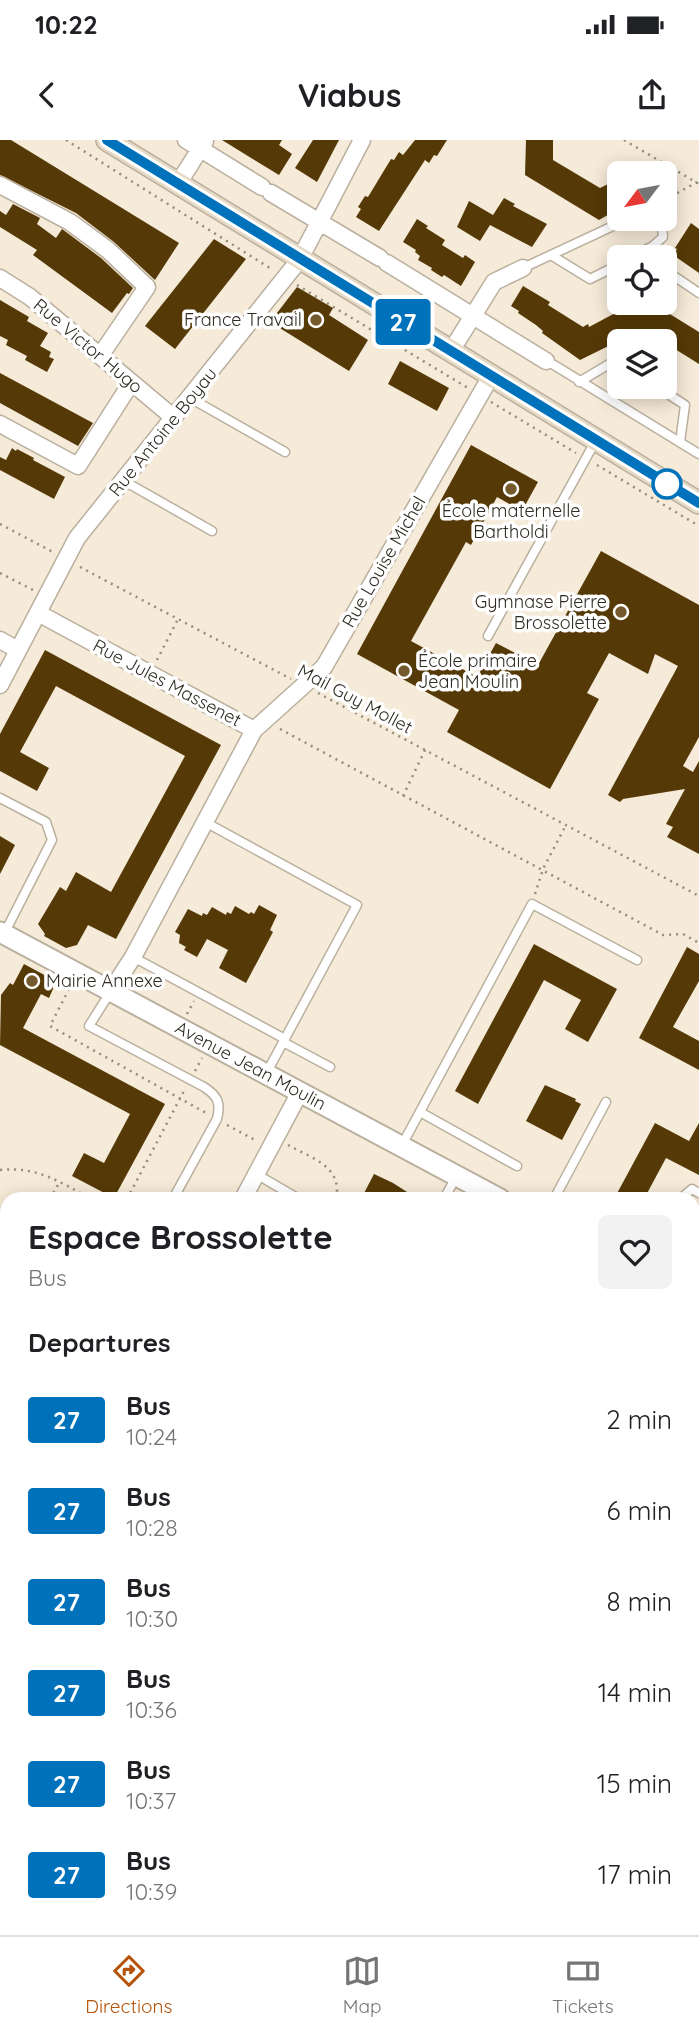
<!DOCTYPE html>
<html lang="en">
<head>
<meta charset="utf-8">
<style>
  :root { --surface:#fff; --page:#f2f2f2; --text:#202124; --muted:#757577; --line:#e0e0e0; --accent:#b45309 }
  body { margin:0; font-family:Quicksand,sans-serif; background:var(--page); color:var(--text); height:100vh; display:flex; flex-direction:column; font-size:26px; white-space:nowrap }
  * { box-sizing:border-box; margin:0 }
  p { font-size:23px; color:var(--muted) }
  .icon { flex:none; width:38px; height:38px; fill:none; stroke:currentColor; stroke-width:2; stroke-linecap:round; stroke-linejoin:round }
  .map { position:relative; flex:1; overflow:hidden }
  .panel { position:absolute; left:0px; top:1052px; width:700px; height:744px; display:flex; flex-direction:column; background:var(--surface); border-radius:21px 21px 0 0; box-shadow:0 4px 18px #0003 }
  .panel>* { flex:none }
  .badge { padding:0 14px; border-radius:5px; font-size:24px; line-height:46px }
  .needle { width:46px; rotate:238deg }
  .buttons { position:absolute; left:607px; top:21px; display:grid; gap:14px }
  .buttons a { display:grid; place-items:center; width:70px; height:70px; border-radius:10px; background:var(--surface); box-shadow:0 4px 18px #0003; font-size:35px }
  .map>.badge { position:absolute; translate:-50% -50%; box-shadow:0 0 0 4px #fff }
  h2 { padding:0 28px; font-size:26px; line-height:63px }
  .round { display:grid; place-items:center; flex:none; width:74px; height:74px; border-radius:10px; background:var(--page) }
  .summary { display:flex; align-items:center; justify-content:space-between; height:119px; padding:0 28px }
  h1 { font-size:33px; font-weight:700; line-height:52px }
  ul { padding:0; list-style:none }
  li { display:flex; align-items:center; gap:21px; height:91px; padding:0 28px }
  li div { flex:1 }
  li b { display:block; font-size:26px }
  li em { font-style:normal }
  li .badge { min-width:77px; font-weight:700; text-align:center }
  .status { display:flex; justify-content:space-between; align-items:center; height:49px; padding:0 35px; background:var(--surface); direction:ltr }
  .status svg { height:19px; fill:currentColor }
  header { display:flex; justify-content:space-between; align-items:center; height:91px; padding:0 28px; background:var(--surface); font-size:32px; font-weight:700 }
  .dock { display:flex; justify-content:space-around; align-items:center; height:98px; border-top:2px solid var(--line); background:var(--surface); font-size:19px; color:var(--muted) }
  .dock a { display:grid; justify-items:center; gap:4px }
  .dock .active { color:var(--accent) }
  .map>svg:first-child { display:block }
  .green { fill:#dfbd88 }
  .building { fill:#553a07 }
  .lines { fill:none; stroke-linecap:round; stroke-linejoin:round }
  .service-casing { stroke:#bbb09f; stroke-width:11 }
  .minor-casing { stroke:#bbb09f; stroke-width:19 }
  .tertiary-casing { stroke:#bbb09f; stroke-width:23 }
  .secondary-casing { stroke:#bbb09f; stroke-width:24 }
  .path { stroke:#948c7f; stroke-width:2.5; stroke-dasharray:2 5; stroke-linecap:butt }
  .service { stroke:#fff; stroke-width:8 }
  .minor { stroke:#fff; stroke-width:16 }
  .tertiary { stroke:#fff; stroke-width:19 }
  .secondary { stroke:#e7dac4; stroke-width:21 }
  .line-casing { stroke:#fff; stroke-width:16 }
  .line { stroke:#0072bc; stroke-width:10 }
  .poi-dot { fill:#74592c; stroke:#fff; stroke-width:2.5 }
  .stop-dot { fill:#fff; stroke:#0072bc; stroke-width:3.5 }
  .labels { text-anchor:middle; stroke-width:7; stroke-linejoin:round; paint-order:stroke }
  .poi-label { font-size:18px; fill:#2f2b24; stroke:#fff; text-anchor:end }
  .street-label { font-size:18px; fill:#2f2b24; stroke:#fff }
</style>
</head>
<body>
<div class="status"><b>10:22</b><svg viewBox="0 0 49 12"><path d="M0 12V9h3v3zM5 12V6h3v6zM10 12V3h3v9zM15 12V0h3v12zM26 1h20v11H26zM47 4h2v5h-2z"/></svg></div>
<header><svg class="icon" aria-label="back" viewBox="0 0 24 24"><path d="M15 5l-7 7 7 7"/></svg>Viabus<svg class="icon" aria-label="share" viewBox="0 0 24 24"><path d="M12 15V3M7 8l5-5 5 5M5 13v7h14v-7"/></svg></header>
<div class="map">
<svg width="699" height="1795" viewBox="0 0 699 1795">
  <rect width="100%" height="100%" fill="#f6ead8"/>
  <!-- green -->
  <path class="green" d="M0,1269l7,3v258l-7,16z"/>
  <!-- building -->
  <path class="building" d="M0,0h11l168,103 -24,37 -41,-38 -38,-29 -76,-38z
    M222,0h60l-3,5 13,9 -13,21z
    M313,0h26l-22,42 -22,-14z
    M415,0h32l-10,16 -3,-1 -5,8 -4,-3 -46,71 -23,-14 5,-8 -3,-2 7,-11 3,1 23,-38 3,1 5,-8 4,3z
    M526,0h27v20l47,28 20,-10v30l-21,12 -74,-45z
    M504,58l11,6 -2,2 34,18 -15,23 -42,-22 -10,16 -23,-14 12,-26 24,14z
    M13,64l27,14 -3,6 19,14 6,-9 39,29 32,30 -4,6 -2,-1 -15,20 -79,-58 4,-5 -37,-23v-16l6,4z
    M417,79l11,7 -2,2 19,12 -3,5 21,13 2,-3 10,7 -14,24 -17,-11 -2,2 -11,-7 1,-2 -14,-8 2,-4 -5,-4 1,-2 -13,-8z
    M691,83l8,6v44l-26,-18 4,-6 -2,-1z
    M214,99l32,20 -71,90 -30,-23z
    M523,146l27,16 -2,3 35,22 5,-3 1,3 45,-24h18l47,29v32l-56,-35 -63,31 -38,-27 1,-2 -7,-6 -18,-12 1,-2 -8,-5z
    M297,147l36,21 -4,7 39,25 -19,31 -79,-49z
    M0,160l29,17 -2,4 21,12 -8,13 11,6 -2,5 5,2 -7,13 -22,-12 2,-4 -21,-11 2,-5 -8,-4z
    M400,221l49,27 -12,23 -49,-27z
    M0,233l93,50 -15,23 -78,-43z
    M471,305l67,37 -16,29 -25,-14 -26,48 -5,-3 -55,99 66,36 19,-34 42,22 63,-114 98,54v132l-16,29 10,6 6,-11v93l-32,-17 6,-10 -7,-3 19,-35 -62,10 -3,3 -12,-7 70,-129 -23,-12 -7,20 -39,-21 -22,40 12,6 -49,90 -103,-57 12,-22 -102,-56z
    M12,308l4,3 1,-2 17,9 -1,2 32,17 -11,22 -54,-29v-13l6,3z
    M45,510l176,95 -105,194 -28,-14 -11,20 -11,3 -22,-12 1,-2 -7,-10 22,-37 6,4 10,-19 35,20 74,-136 -129,-70 -36,66 29,16 -12,23 -37,-20v-37z
    M0,696l15,9 -15,29z
    M259,765l18,10 -7,15 3,2 -27,51 -27,-15 9,-18 -21,-11 -10,18 -13,-7 2,-3 -7,-4 1,-8 -5,-3 13,-23 14,7 1,-3 4,2 5,-8 14,8 1,-3 4,2 4,-8 14,8 2,-2 3,2z
    M534,804l83,45 -29,53 -23,-13 16,-29 -37,-20 -66,124 -23,-13z
    M687,807l12,7v27l-26,46 26,14v29l-60,-32z
    M24,824l26,14 3,11 -4,9 -8,-4 -18,34 142,76 -51,94 -42,-22 12,-23 20,10 26,-49 -130,-69 1,-50 9,-12 3,2z
    M545,945l31,14 -1,2 6,3 -19,36 -36,-19z
    M655,983l34,18 10,-18v52l-33,-17 -22,41h-30z
    M374,1034l19,9 25,16h-57z"/>
  <g class="lines">
    <defs>
      <path id="service" d="M551,115l39,24 30,-15
        M631,117l22,-11 10,-9 -1,-11 -4,-7
        M523,128l105,-49
        M665,130l34,23
        M554,225l145,89
        M579,242l37,-22 4,2
        M657,247l28,18 -5,37
        M190,258l95,54
        M124,341l88,50
        M488,496l108,-196
        M0,658l46,24 6,18 -48,94
        M205,682l152,83 -90,167
        M133,817l152,82
        M111,851l-22,35 115,61c14,9 17,16 13,32l-44,80
        M283,902l47,25
        M420,972l97,54
        M402,1005l130,-241 105,56
        M256,1034l43,25
        M444,1059l12,-22
        M554,1059l52,-97
        M680,1059l12,-10 7,4
        M693,1120l6,1
        M693,1616l6,3
        M0,1646l7,5"/>
      <path id="minor" d="M186,0l76,47
        M178,44l27,-43
        M0,45l70,37 38,28 39,37 -47,69
        M271,53l109,65
        M387,123l159,98
        M0,138l30,19 144,121
        M451,211l43,-69 29,-14
        M0,284l78,42 53,-83
        M38,473l216,117
        M0,500l18,10
        M0,545l77,-147 223,-279 62,-119
        M111,851l22,-34 121,-227 70,-63 167,-291
        M243,1059l57,-107
        M693,1205l6,-11
        M0,1213l7,2
        M693,1460l6,3
        M146,1788l7,7
        M357,1788l7,7
        M604,1788l8,7
        M23,1795l7,-7"/>
      <g id="tertiary">
        <path id="s1" d="M0,792l500,267"/>
        <path d="M693,1162l6,4"/>
      </g>
      <path id="secondary" d="M107,0l592,363"/>
    </defs>
    <!-- service casing -->
    <use href="#service" class="service-casing"/>
    <!-- minor casing -->
    <use href="#minor" class="minor-casing"/>
    <!-- tertiary casing -->
    <use href="#tertiary" class="tertiary-casing"/>
    <!-- secondary casing -->
    <use href="#secondary" class="secondary-casing"/>
    <!-- path -->
    <path class="path" d="M66,0l207,130
      M624,0l75,44
      M665,60l32,-18
      M297,145l171,103
      M491,262l85,51
      M597,325l102,61
      M0,384l53,28
      M80,427l211,112
      M0,433l35,18
      M157,520l21,-41
      M318,553l381,203
      M280,589l383,206 20,-1 16,9
      M403,656l22,-46
      M535,754l8,-25 23,-44
      M69,849l-19,37 156,87
      M187,874l7,-13
      M195,931l7,-13
      M227,985l28,15
      M288,1005c23,13 55,21 48,54
      M0,1030c37,-4 60,12 91,29
      M50,1059l9,-16
      M127,1059l58,-110
      M0,1154l7,-13
      M0,1161l7,5
      M693,1488l6,6
      M0,1562l7,-12"/>
    <!-- service -->
    <use href="#service" class="service"/>
    <!-- minor -->
    <use href="#minor" class="minor"/>
    <!-- tertiary -->
    <use href="#tertiary" class="tertiary"/>
    <!-- secondary -->
    <use href="#secondary" class="secondary"/>
  </g>
  <g class="lines">
    <defs>
      <path id="line" d="M107,0l592,363"/>
    </defs>
    <!-- line casing -->
    <use href="#line" class="line-casing"/>
    <!-- line -->
    <use href="#line" class="line"/>
  </g>
  <!-- markers -->
  <g class="poi-dot">
    <circle cx="316" cy="180" r="7"/>
    <circle cx="511" cy="349" r="7"/>
    <circle cx="621" cy="472" r="7"/>
    <circle cx="404" cy="531" r="7"/>
    <circle cx="32" cy="841" r="7"/>
  </g>
  <circle class="stop-dot" cx="667" cy="344" r="14"/>
  <g class="labels">
    <!-- poi labels -->
    <g class="poi-label">
      <text x="302" y="186">France Travail</text>
      <text x="511" y="377" text-anchor="middle">École maternelle<tspan x="511" dy="21">Bartholdi</tspan></text>
      <text x="607" y="468">Gymnase Pierre<tspan x="607" dy="21">Brossolette</tspan></text>
      <text x="418" y="527" text-anchor="start">École primaire<tspan x="418" dy="21">Jean Moulin</tspan></text>
      <text x="46" y="847" text-anchor="start">Mairie Annexe</text>
    </g>
    <!-- street labels -->
    <g class="street-label">
      <text transform="translate(88 206) rotate(40)" y="6">Rue Victor Hugo</text>
      <text transform="translate(163 292) rotate(-51)" y="6">Rue Antoine Boyau</text>
      <text transform="translate(384 422) rotate(-60)" y="6">Rue Louise Michel</text>
      <text transform="translate(167 543) rotate(28)" y="6">Rue Jules Massenet</text>
      <text transform="translate(355 559) rotate(28)" y="6">Mail Guy Mollet</text>
      <text dy="6" stroke="none"><textPath href="#s1" startOffset="284">Avenue Jean Moulin</textPath></text>
    </g>
  </g>
</svg>
<div class="buttons">
<a><svg class="needle" viewBox="-14 -14 28 28"><path d="M0-13l5 13h-10z" fill="#e53935"/><path d="M0 13l5-13h-10z" fill="#757577"/></svg></a>
<a><svg class="icon" aria-label="locate" viewBox="0 0 24 24"><circle cx="12" cy="12" r="6"/><path d="M12 2v4M12 18v4M2 12h4M18 12h4"/></svg></a>
<a><svg class="icon" aria-label="layers" viewBox="0 0 24 24"><path d="M12 4l9 5-9 5-9-5zM3 14l9 5 9-5"/></svg></a>
</div>
<b class="badge" style="left:403px;top:182px;background:#0072bc;color:#fff">27</b>
<section class="panel">
<div class="summary"><div><h1>Espace Brossolette</h1><p>Bus</p></div><a class="round"><svg class="icon" aria-label="heart" viewBox="0 0 24 24"><path d="M12 20l-8-8c-3-5 5-10 8-4 3-6 11-1 8 4z"/></svg></a></div>
<h2>Departures</h2>
<ul>
<li><span class="badge" style="background:#0072bc;color:#fff">27</span><div><b>Bus</b><p>10:24</p></div><em>2 min</em></li>
<li><span class="badge" style="background:#0072bc;color:#fff">27</span><div><b>Bus</b><p>10:28</p></div><em>6 min</em></li>
<li><span class="badge" style="background:#0072bc;color:#fff">27</span><div><b>Bus</b><p>10:30</p></div><em>8 min</em></li>
<li><span class="badge" style="background:#0072bc;color:#fff">27</span><div><b>Bus</b><p>10:36</p></div><em>14 min</em></li>
<li><span class="badge" style="background:#0072bc;color:#fff">27</span><div><b>Bus</b><p>10:37</p></div><em>15 min</em></li>
<li><span class="badge" style="background:#0072bc;color:#fff">27</span><div><b>Bus</b><p>10:39</p></div><em>17 min</em></li>
</ul>
</section>
</div>
<nav class="dock">
<a class="active"><svg class="icon" aria-label="directions" viewBox="0 0 24 24"><path d="M12 3l9 9-9 9-9-9zM9 14v-3h6M13 9l2 2-2 2"/></svg>Directions</a>
<a><svg class="icon" aria-label="map" viewBox="0 0 24 24"><path d="M3 6l6-2 6 2 6-2v14l-6 2-6-2-6 2zM9 4v14M15 6v14"/></svg>Map</a>
<a><svg class="icon" aria-label="tickets" viewBox="0 0 24 24"><path d="M3 7h18v10H3zM15 7v10"/></svg>Tickets</a>
</nav>
</body>
</html>
